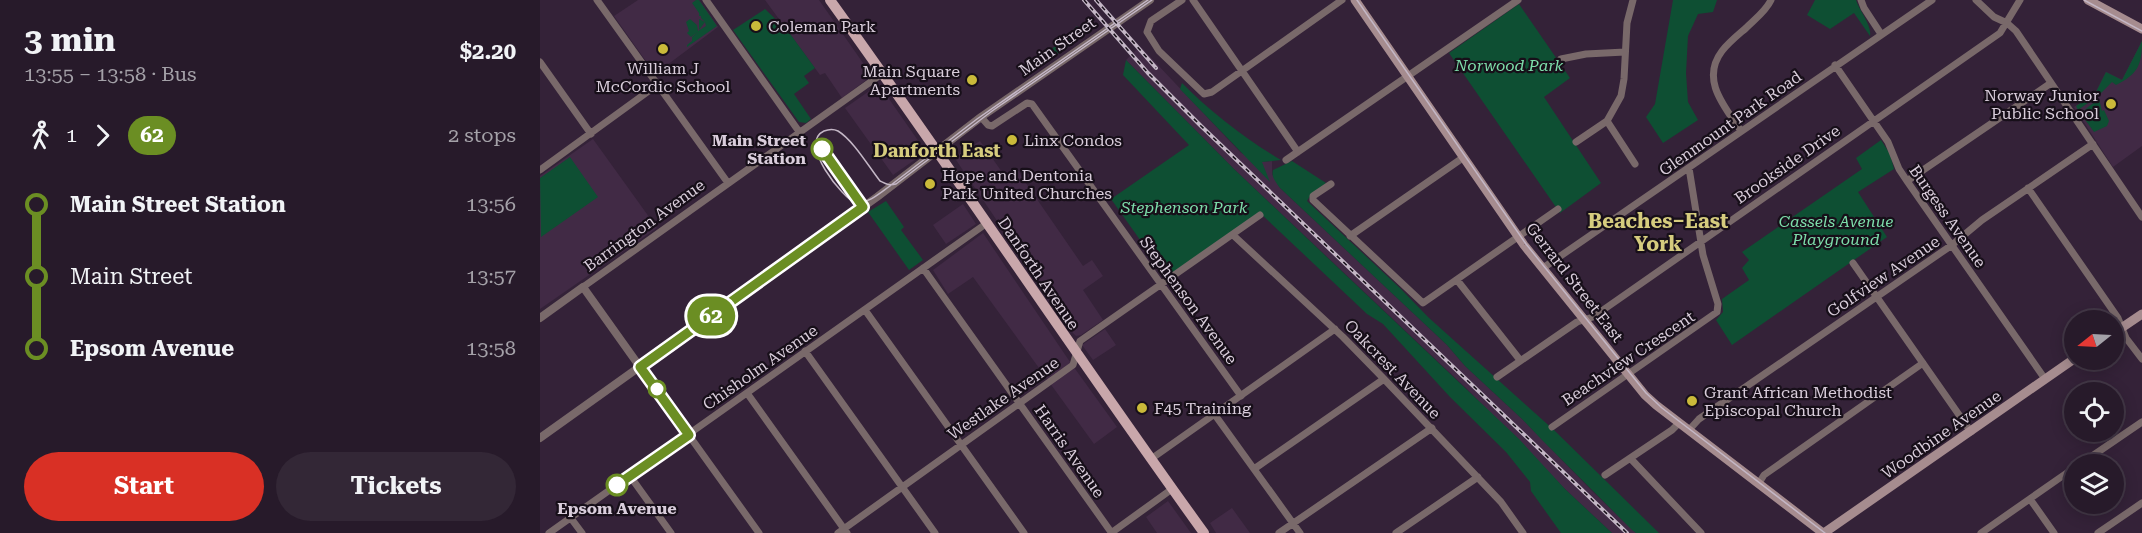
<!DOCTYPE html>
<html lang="en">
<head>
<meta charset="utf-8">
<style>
  :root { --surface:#271a2a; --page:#332736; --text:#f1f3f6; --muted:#a4a1a8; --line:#433847; --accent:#d93025 }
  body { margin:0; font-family:"Roboto Serif",serif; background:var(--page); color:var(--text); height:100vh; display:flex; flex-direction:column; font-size:22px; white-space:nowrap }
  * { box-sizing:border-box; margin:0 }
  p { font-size:20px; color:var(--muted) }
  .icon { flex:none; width:33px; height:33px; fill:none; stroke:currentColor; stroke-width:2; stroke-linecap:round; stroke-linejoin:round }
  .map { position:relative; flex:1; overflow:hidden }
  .sheet { display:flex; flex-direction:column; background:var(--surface); width:540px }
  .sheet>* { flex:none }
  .badge { padding:0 12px; border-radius:20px; font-size:21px; line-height:39px }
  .needle { width:39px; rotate:252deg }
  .buttons { position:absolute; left:1524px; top:310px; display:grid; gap:12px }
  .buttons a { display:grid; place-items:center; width:60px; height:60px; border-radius:50%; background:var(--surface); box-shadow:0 3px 15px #0003,0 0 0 2px var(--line); font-size:30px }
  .map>.badge { position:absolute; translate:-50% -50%; box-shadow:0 0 0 3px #fff }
  .legs { display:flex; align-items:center; gap:9px; height:66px; padding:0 24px; font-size:20px }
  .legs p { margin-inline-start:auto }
  .headline { display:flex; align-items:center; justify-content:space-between; height:102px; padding:0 24px }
  h1 { font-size:33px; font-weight:700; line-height:45px }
  .button { display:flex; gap:12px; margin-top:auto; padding:12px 24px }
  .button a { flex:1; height:69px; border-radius:36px; background:var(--accent); color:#fff; font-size:24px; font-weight:700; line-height:69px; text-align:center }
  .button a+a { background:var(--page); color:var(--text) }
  ul { padding:0 24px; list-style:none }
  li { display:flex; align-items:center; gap:21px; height:72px; font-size:22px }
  li i { display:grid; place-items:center; width:9px; height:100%; margin:0 8px; background:currentColor }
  li i::after { content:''; width:15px; height:15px; margin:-8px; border:4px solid; border-radius:50%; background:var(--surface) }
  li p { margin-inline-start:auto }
  li:first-child i { background:linear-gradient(#0000 50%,currentColor 0) }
  li:last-child i { background:linear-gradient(currentColor 50%,#0000 0) }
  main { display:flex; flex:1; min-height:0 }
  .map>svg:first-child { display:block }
  .built { fill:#412a45 }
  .green { fill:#0e4f33 }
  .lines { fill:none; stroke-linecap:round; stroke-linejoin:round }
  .minor { stroke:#79696a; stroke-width:7 }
  .tertiary { stroke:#79696a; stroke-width:8 }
  .secondary { stroke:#a68c8f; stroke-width:9 }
  .primary { stroke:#c9a7ab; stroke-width:10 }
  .tram { stroke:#c4b7c6; stroke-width:1.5 }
  .rail-casing { stroke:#c4b7c6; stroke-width:4 }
  .rail { stroke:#170f19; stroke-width:1.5; stroke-dasharray:4.5; stroke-linecap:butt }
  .line-1-casing { stroke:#fff; stroke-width:14 }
  .line-1 { stroke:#6b8e23; stroke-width:9 }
  .poi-dot { fill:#caba3a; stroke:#170f19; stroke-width:2 }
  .stop-1-dot { fill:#fff; stroke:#6b8e23; stroke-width:3 }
  .labels { text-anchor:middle; stroke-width:4.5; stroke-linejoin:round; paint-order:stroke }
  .poi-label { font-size:16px; fill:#d9cddb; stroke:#170f19; text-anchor:start }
  .street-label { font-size:16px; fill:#d9cddb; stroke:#170f19 }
  .park-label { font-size:16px; font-style:italic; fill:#7dddaa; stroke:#170f19 }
  .stop-label { font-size:16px; font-weight:bold; fill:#d9cddb; stroke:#170f19; text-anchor:end }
  .neighbourhood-label { font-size:18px; font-weight:bold; fill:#d6cc7e; stroke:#170f19 }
  .quarter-label { font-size:20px; font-weight:bold; fill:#d6cc7e; stroke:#170f19 }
</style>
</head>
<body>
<main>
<section class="sheet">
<div class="headline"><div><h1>3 min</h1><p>13:55 – 13:58 · Bus</p></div><b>$2.20</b></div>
<div class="legs"><svg class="icon" aria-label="walk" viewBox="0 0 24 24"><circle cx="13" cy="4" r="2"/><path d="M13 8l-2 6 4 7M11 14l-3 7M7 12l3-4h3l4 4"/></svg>1<svg class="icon" aria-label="forward" viewBox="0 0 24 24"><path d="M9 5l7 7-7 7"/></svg><b class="badge" style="background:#6b8e23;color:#fff">62</b><p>2 stops</p></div>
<ul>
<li><i style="color:#6b8e23"></i><b>Main Street Station</b><p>13:56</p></li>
<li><i style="color:#6b8e23"></i><span>Main Street</span><p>13:57</p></li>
<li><i style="color:#6b8e23"></i><b>Epsom Avenue</b><p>13:58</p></li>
</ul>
<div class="button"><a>Start</a><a>Tickets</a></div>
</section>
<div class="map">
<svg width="1602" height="533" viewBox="0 0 1602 533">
  <rect width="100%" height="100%" fill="#342238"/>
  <!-- built -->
  <path class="built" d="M98,0h61l19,27 -63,47 -41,-58z
    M225,0h54l51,73 -1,5 -27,20 -17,-25 -5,2z
    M1602,41v105l-29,21 -39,-60 21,-13 11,-22 16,8z
    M600,46l101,107 21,9 10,-1v13l8,14 167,157 18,21 57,53 69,71 45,43h-24l-47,-44 -99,-101 -232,-219 -108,-109z
    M340,86l46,66 -33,23 -48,-67 30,-21z
    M53,139l64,89 -117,81v-133z
    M440,141l22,31 17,-1 2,5 62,90 9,-6 11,16 -20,14 20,30 -22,15 -5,1 -3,-3 -119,-176z
    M423,204l13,20 -30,20 -13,-19z
    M443,233l85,126 49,68 -23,17 -121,-167 -25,17 -15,-24z
    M565,329l11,16 -23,15 -11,-15z
    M628,501l23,32h-34l-11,-16z
    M692,508l18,25h-34l-6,-10z"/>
  <!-- green -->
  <path class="green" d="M156,0h3l18,26 -30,21v-2l5,-4v-4l6,-5 -7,5 -4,-4 2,-2 -3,-9 4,-3 7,6 1,6 8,-5 -1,-4 -6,8v-11l6,3 -4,-4v-2h-2v-3l-7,-10z
    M1133,0h44l-4,12 -15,2 -10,22 -2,37 2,29 10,18 -35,23 -17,-26 9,-13z
    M1275,0h41c4,12 16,25 14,36l-16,-23 -24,16 -23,-14z
    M979,4l51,74 -26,19 57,86 -41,30 -111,-160z
    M225,9l23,22 27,37 -11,8 5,7 -15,11 17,25 -5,4 -7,-1 -66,-92z
    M537,26l6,10 -36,25 -4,-5 27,-22z
    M1602,41c0,24 -4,33 -26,44l-4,-3 -14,14 -20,14 -2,-4 19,-12 11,-22 16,8z
    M586,60l108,109 285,270 46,50 47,44h-51l-30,-42 -1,-9 -24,-30 -56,-55 -67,-73 -16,-10 -107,-101 -91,62h-4l-54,-76 78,-54 -66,-70z
    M642,83c30,30 62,55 99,77l-19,2 8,20 -90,-93z
    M1559,99l3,12 2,-1 5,11 -2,5 -13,6 -13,-18 7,-7z
    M1341,140l9,14 4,15 -36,23 29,45 -155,108 -16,-25 7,-8 -1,-13 27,-19 -7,-12 7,-8 -7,-8 120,-83 -6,-11z
    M30,157l28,40 -57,40 -1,-59z
    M752,161l34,22 -16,13 -3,5 94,88 27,28 127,114 104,102h-23l-4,-3 -90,-90 -20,-21 -57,-53 -18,-21 -167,-157c-4,-6 -9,-11 -7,-18z
    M346,201l18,26 -3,3 22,30 -14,10 -41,-58z"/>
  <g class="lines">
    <!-- minor -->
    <path class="minor" d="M57,0l131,183
      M166,0l94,133
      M642,0l-31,21 -4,11 12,19 45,43 8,-2 130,-92
      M653,0l105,152
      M1321,0l3,8 17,26
      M1436,0l18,17 13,6 9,8 126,186
      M1021,59l25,-5 39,-2
      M0,62l51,72
      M1295,65l53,77 11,27 8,12 138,198
      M441,117l7,8 4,1 35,-23 5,1 209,292
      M1067,121l28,43
      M1201,131c-16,-24 -41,-51 -19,-80 7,-9 16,-16 24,-23 9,-9 20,-17 25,-28
      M1036,142l31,-21 14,-25 3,-17 3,-56 6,-23
      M746,160l232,-160
      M0,170l117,-85
      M1367,181l144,-98
      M791,184l-18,12v4l110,103 135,-94
      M1488,188l90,130 8,20 16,21
      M693,235l110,102 41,42 117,123 22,31
      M810,236l114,-79
      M1313,263l118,169
      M383,268l188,264
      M1003,268l389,-268
      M917,280l63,80
      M43,287l300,-214
      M325,310l159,223
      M265,351l130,182
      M100,367l119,166
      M957,377l80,-55 16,-5 407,-284 20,-33
      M207,393l100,140
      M675,415l85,118
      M1012,427l165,-115 1,-8 -15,-49 -14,-87
      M1149,430l10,-11 253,-174 30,-25 111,-76
      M611,459l184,-130
      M1091,459l70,74
      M1539,465l63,-43
      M714,469l130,-90
      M1065,475l67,-45 7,-7
      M90,476l41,57
      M1219,483l5,-8 159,-112
      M1490,499l24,34
      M30,517l12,16
      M9,533l438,-310
      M298,533l235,-168 7,-24 180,-126
      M571,533l61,-44
      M739,533l153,-105
      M856,533l82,-56
      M1441,533l93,-65
      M1558,533l44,-30"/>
    <!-- tertiary -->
    <path class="tertiary" d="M0,318l43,-31 57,80
      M0,438l337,-241 104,-80 169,-117"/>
    <!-- secondary -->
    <path class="secondary" d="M815,0l169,245 121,150 11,10 167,128
      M1548,0l54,29
      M1574,333l28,-19
      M1284,533l250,-174"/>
    <!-- primary -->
    <path class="primary" d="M290,0c127,176 247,357 374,533"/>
    <!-- tram -->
    <path class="tram" d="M608,0l-171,119 -86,66 -1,1c-10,7 -20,16 -33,18 -15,-6 -59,-61 -33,-73 5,-2 10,-2 14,0 15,9 31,36 42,50 6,3 9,5 16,3l96,-73 160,-111
      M817,0l169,244 120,149 16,15 163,125
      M1544,0l58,31"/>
    <defs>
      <path id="rail" d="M544,0l64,73 53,53 426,407
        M556,0l60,68"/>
    </defs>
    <!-- rail casing -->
    <use href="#rail" class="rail-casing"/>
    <!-- rail -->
    <use href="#rail" class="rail"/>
  </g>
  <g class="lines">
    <defs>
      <path id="line-1" d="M77,485l72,-50 -49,-68 223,-160 -41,-58"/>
    </defs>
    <!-- line-1 casing -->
    <use href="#line-1" class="line-1-casing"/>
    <!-- line-1 -->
    <use href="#line-1" class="line-1"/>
  </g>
  <!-- markers -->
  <g class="poi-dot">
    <circle cx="216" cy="26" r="6"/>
    <circle cx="123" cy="49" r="6"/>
    <circle cx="432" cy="80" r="6"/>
    <circle cx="1571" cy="104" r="6"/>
    <circle cx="472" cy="140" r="6"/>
    <circle cx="390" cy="184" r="6"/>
    <circle cx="1152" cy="401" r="6"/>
    <circle cx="602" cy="408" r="6"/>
  </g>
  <g class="stop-1-dot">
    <circle cx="282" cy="149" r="10"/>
    <circle cx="117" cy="389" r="8"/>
    <circle cx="77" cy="485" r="10"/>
  </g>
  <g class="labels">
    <!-- poi labels -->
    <g class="poi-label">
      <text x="228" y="32">Coleman Park</text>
      <text x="123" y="74" text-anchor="middle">William J<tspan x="123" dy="18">McCordic School</tspan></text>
      <text x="420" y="77" text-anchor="end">Main Square<tspan x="420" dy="18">Apartments</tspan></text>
      <text x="1559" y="101" text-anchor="end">Norway Junior<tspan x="1559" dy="18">Public School</tspan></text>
      <text x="484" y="146">Linx Condos</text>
      <text x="402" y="181">Hope and Dentonia<tspan x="402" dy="18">Park United Churches</tspan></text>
      <text x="1164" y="398">Grant African Methodist<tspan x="1164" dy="18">Episcopal Church</tspan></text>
      <text x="614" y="414">F45 Training</text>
    </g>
    <!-- street labels -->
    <g class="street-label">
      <text transform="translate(517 46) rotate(-35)" y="6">Main Street</text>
      <text transform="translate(1190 123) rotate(-35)" y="6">Glenmount Park Road</text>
      <text transform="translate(1247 164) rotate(-35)" y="6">Brookside Drive</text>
      <text transform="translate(1408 216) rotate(55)" y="6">Burgess Avenue</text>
      <text transform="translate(104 225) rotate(-36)" y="6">Barrington Avenue</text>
      <text transform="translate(499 273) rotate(56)" y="6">Danforth Avenue</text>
      <text transform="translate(1343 276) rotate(-34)" y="6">Golfview Avenue</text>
      <text transform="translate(1035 282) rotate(52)" y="6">Gerrard Street East</text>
      <text transform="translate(649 300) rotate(54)" y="6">Stephenson Avenue</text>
      <text transform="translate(1088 358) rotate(-34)" y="6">Beachview Crescent</text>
      <text transform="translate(220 367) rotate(-35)" y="6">Chisholm Avenue</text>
      <text transform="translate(853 369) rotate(46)" y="6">Oakcrest Avenue</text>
      <text transform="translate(463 398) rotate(-35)" y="6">Westlake Avenue</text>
      <text transform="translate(1401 434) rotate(-35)" y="6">Woodbine Avenue</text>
      <text transform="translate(530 451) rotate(55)" y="6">Harris Avenue</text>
    </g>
    <!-- park labels -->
    <g class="park-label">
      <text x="969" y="71">Norwood Park</text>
      <text x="644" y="213">Stephenson Park</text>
      <text x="1296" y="227">Cassels Avenue<tspan x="1296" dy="18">Playground</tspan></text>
    </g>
    <!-- stop labels -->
    <g class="stop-label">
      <text x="266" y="146">Main Street<tspan x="266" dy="18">Station</tspan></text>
      <text x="77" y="514" text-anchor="middle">Epsom Avenue</text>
    </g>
    <!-- neighbourhood labels -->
    <g class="neighbourhood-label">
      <text x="397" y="157">Danforth East</text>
    </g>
    <!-- quarter labels -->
    <g class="quarter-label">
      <text x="1118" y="228">Beaches–East<tspan x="1118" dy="23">York</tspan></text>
    </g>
  </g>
</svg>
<div class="buttons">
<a><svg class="needle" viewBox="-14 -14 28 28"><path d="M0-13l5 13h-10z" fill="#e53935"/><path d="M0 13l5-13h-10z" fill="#a4a1a8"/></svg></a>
<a><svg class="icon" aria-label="locate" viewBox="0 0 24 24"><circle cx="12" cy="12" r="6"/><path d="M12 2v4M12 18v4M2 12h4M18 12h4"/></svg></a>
<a><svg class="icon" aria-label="layers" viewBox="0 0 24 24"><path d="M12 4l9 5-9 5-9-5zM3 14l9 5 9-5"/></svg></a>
</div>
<b class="badge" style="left:171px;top:316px;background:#6b8e23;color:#fff">62</b>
</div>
</main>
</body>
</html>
